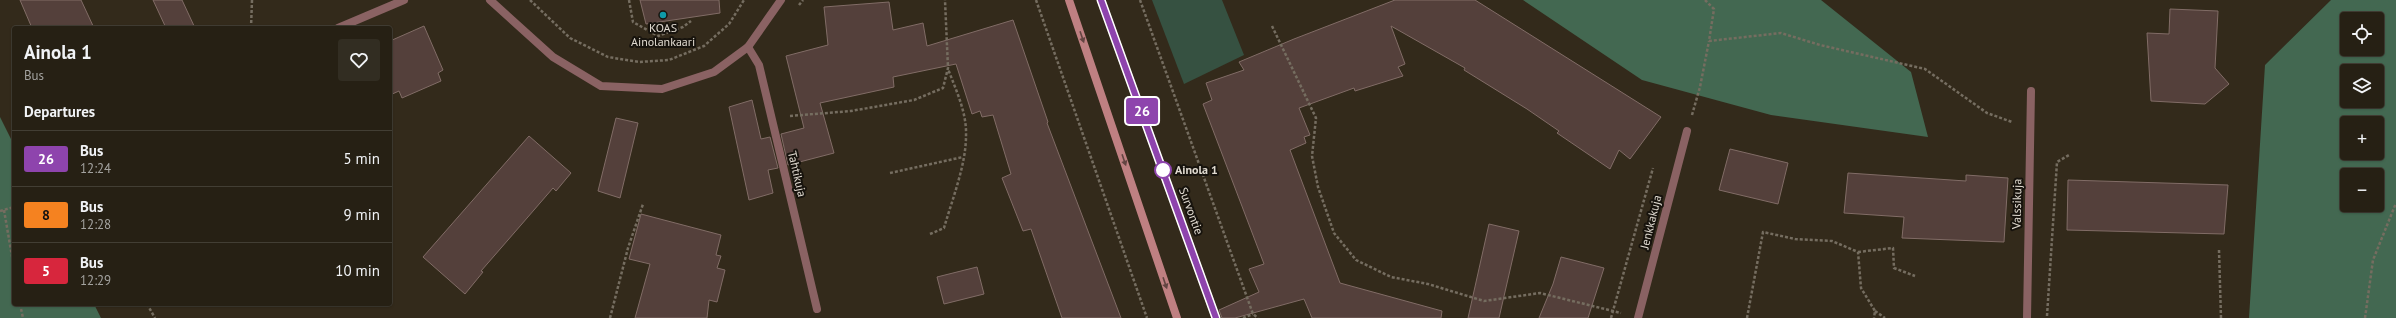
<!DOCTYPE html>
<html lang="en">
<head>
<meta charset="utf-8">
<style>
  :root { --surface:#262014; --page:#322d22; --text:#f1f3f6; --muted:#a4a3a0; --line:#423e34 }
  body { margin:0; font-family:"PT Sans",sans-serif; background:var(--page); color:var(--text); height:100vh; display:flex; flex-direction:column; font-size:15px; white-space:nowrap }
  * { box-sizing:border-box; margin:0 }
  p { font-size:13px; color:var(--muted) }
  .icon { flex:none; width:22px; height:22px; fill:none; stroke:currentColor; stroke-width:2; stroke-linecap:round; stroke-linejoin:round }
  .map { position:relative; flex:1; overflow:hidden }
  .panel { position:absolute; left:12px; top:26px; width:380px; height:280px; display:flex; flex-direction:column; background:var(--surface); border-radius:4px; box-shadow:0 1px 3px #0004,0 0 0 1px var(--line) }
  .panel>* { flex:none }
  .badge { padding:0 8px; border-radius:3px; font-size:14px; line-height:26px }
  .controls { position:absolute; left:2340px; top:12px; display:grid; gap:8px }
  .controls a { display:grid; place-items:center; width:44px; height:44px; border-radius:4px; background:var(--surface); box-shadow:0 1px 3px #0004,0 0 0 1px var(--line); font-size:20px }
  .map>.badge { position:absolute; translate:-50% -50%; box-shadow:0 0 0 2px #fff }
  h2 { padding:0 12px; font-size:15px; line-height:36px }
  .round { display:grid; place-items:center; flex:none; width:42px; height:42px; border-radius:4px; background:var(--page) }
  .summary { display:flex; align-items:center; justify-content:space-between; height:68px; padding:0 12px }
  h1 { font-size:19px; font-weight:700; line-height:30px }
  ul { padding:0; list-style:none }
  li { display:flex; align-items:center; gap:12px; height:56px; padding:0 12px; border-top:1px solid var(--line) }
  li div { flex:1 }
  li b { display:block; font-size:15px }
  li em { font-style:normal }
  li .badge { min-width:44px; font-weight:700; text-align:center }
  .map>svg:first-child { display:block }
  .green { fill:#365141 }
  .forest { fill:#436851; fill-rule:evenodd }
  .building { fill:#54403b; stroke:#816c66 }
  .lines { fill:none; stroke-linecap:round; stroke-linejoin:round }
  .path { stroke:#756d60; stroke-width:2.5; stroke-dasharray:3 2; stroke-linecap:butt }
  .lane { stroke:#8a6263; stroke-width:8 }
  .street { stroke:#8a6263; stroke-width:8 }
  .secondary { stroke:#bf8082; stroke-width:8 }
  .oneway { fill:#634442 }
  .line-casing { stroke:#fff; stroke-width:9 }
  .line { stroke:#8e44ad; stroke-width:6 }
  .culture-dot { fill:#0f9aa8; stroke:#17130d; stroke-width:1.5 }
  .stop-dot { fill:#fff; stroke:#8e44ad; stroke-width:2 }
  .labels { text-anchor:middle; stroke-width:4; stroke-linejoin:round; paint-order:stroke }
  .poi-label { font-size:12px; fill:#e0dad0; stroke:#17130d }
  .stop-label { font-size:12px; font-weight:bold; fill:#e0dad0; stroke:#17130d; text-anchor:start }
  .street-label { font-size:12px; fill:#e0dad0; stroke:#17130d }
</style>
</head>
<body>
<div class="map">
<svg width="2396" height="318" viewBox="0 0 2396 318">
  <rect width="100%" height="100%" fill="#332a1b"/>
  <!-- green -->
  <path class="green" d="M1152,0h70l22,55 -60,29z"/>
  <!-- forest -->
  <path class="forest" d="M1523,0h298l90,72 17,65 -157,-22 -129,-35z
    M2331,0h65v318h-147l16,-253zM2347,19h30v30h-30zM2347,71h30v30h-30zM2347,123h30v30h-30zM2347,175h30v30h-30z
    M0,117l14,28v159h80l7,14h-101z"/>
  <!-- building -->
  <path class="building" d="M20,0h61l13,28h-62z
    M153,0h29l13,28h-29z
    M640,0h79l1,13 -74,11z
    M1395,0h80l186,117 -31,42 -11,-9 -9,19 -53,-36 2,-2 -32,-22 -63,-39 1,-2 -74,-42 14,38 -7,3 5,9 -48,15 -1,-3 -55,20 11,27 -6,2 2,6 -16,7 50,133 102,28 -1,7h-129l-8,-19 -69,19h-13l-3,-8 40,-18 -10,-23 15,-5 -61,-160 9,-4 -6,-17 38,-13 -5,-8 55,-23z
    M889,2l4,28 30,-7 4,23 86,-26 35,102 -1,1 74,195h-59l-31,-89 -8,2 -21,-53 9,-4 -18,-59 -11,2 -2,-6 -8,3 -16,-50 -63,13 1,10 -74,16 14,50 -46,12 -7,-31 23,-6 -18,-72 42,-11 -4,-38z
    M2170,9l48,2 -3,57 14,16 -24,20 -54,-3 -4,-68 22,1z
    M424,26l19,44 -5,3 3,8 -39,17 -3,-7 -9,4v-54z
    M752,100l9,39 9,-2 8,31 -10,2 5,23 -24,7 -20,-93z
    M616,118l22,5 -18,75 -22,-7z
    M529,136l42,37 -15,18 -3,-3 -32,37 -40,46 2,1 -18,22 -42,-37z
    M1730,149l58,14 -10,41 -59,-14z
    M1848,173l118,8v-6l42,3 -4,64 -102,-4 2,-21 -60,-4z
    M2068,180l160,5 -4,49 -157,-4z
    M641,214l80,21 -5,20 5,1 -4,12 8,2 -8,32 -8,-2 -2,18h-72l15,-54 -21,-5z
    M1489,224l30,7 -20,87h-31z
    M1561,257l43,11 -16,50h-49l14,-34z
    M977,267l7,27 -40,10 -7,-27z"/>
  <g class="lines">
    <!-- path -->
    <path class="path" d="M530,0l40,38 38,19 31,5 30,-2 35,-14 25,-22 15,-24
      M629,0l4,22 25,14 25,-9 8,-6
      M1036,0l111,318
      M1140,0l113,314 5,4
      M1705,0l9,9 -5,32 72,-8 39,12 105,24 62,44 25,9
      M799,5l4,-5
      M1272,26l44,92 -4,38 6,31 16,46 22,27 35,17 37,7 56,17 56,-8 81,20
      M251,28l1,-28
      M1692,115l8,-28 9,-46
      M790,116l61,-5 63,-11 29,-12 5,-20 -3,-68
      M890,173l73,-16
      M4,210l10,58
      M0,211l14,-4
      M930,234l14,-6c8,-28 22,-63 22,-92 1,-23 -10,-46 -18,-67
      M2219,250l2,68
      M1858,252l35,-4 1,20 21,8
      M20,304l3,14
      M147,304l8,14
      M1875,311l10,7
      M2047,316l10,-154 12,-7
      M610,318l18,-70 15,-44
      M1243,318l10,-4
      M1611,318l42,-150
      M1747,318l16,-86 32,7 37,2 26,11 3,36 14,23 -1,7
      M2365,318l8,-58 23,-57"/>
    <!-- lane -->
    <path class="lane" d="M748,47l11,18 58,244"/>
    <!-- street -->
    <path class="street" d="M490,0l63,57 48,29 61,3 52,-17 34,-25 33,-47
      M338,28l66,-28
      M1638,318l49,-187
      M2027,318l4,-227"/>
    <!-- secondary -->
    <path class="secondary" d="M1069,0l108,318
      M1101,0l115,318"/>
  </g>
  <!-- one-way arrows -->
  <defs><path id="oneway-solid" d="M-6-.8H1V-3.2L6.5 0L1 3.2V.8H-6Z"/></defs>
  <g class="oneway">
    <use href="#oneway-solid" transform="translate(1082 37) rotate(71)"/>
    <use href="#oneway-solid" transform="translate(1124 160) rotate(71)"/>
    <use href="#oneway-solid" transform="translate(1165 283) rotate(71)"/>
  </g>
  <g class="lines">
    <defs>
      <path id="line" d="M1101,0l115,318"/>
    </defs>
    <!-- line casing -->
    <use href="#line" class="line-casing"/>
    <!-- line -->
    <use href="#line" class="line"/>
  </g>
  <!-- markers -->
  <circle class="culture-dot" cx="663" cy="15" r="4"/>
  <circle class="stop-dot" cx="1163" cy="170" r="8"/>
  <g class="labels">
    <!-- poi labels -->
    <g class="poi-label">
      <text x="663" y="32">KOAS<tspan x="663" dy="14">Ainolankaari</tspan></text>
    </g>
    <!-- stop labels -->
    <g class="stop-label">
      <text x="1175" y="174">Ainola 1</text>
    </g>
    <!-- street labels -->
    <g class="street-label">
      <text transform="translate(797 174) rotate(77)" y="4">Tahtikuja</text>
      <text transform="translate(2017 204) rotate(-89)" y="4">Valssikuja</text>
      <text transform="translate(1191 211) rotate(70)" y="4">Survontie</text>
      <text transform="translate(1651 222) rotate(-76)" y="4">Jenkkakuja</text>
    </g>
  </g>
</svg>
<div class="controls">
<a><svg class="icon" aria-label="locate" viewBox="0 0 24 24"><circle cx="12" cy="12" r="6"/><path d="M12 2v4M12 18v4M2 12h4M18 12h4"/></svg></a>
<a><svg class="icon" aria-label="layers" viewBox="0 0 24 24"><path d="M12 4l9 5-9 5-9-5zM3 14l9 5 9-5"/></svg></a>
<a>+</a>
<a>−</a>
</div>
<b class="badge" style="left:1142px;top:111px;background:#8e44ad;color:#fff">26</b>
<section class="panel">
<div class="summary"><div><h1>Ainola 1</h1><p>Bus</p></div><a class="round"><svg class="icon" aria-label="heart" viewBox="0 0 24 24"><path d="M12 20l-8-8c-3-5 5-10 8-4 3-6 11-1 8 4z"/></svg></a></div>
<h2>Departures</h2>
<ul>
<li><span class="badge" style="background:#8e44ad;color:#fff">26</span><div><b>Bus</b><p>12:24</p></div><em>5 min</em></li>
<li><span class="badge" style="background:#f58220;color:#111">8</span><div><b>Bus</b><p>12:28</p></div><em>9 min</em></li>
<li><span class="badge" style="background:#d7263d;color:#fff">5</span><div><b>Bus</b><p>12:29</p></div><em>10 min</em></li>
</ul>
</section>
</div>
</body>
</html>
